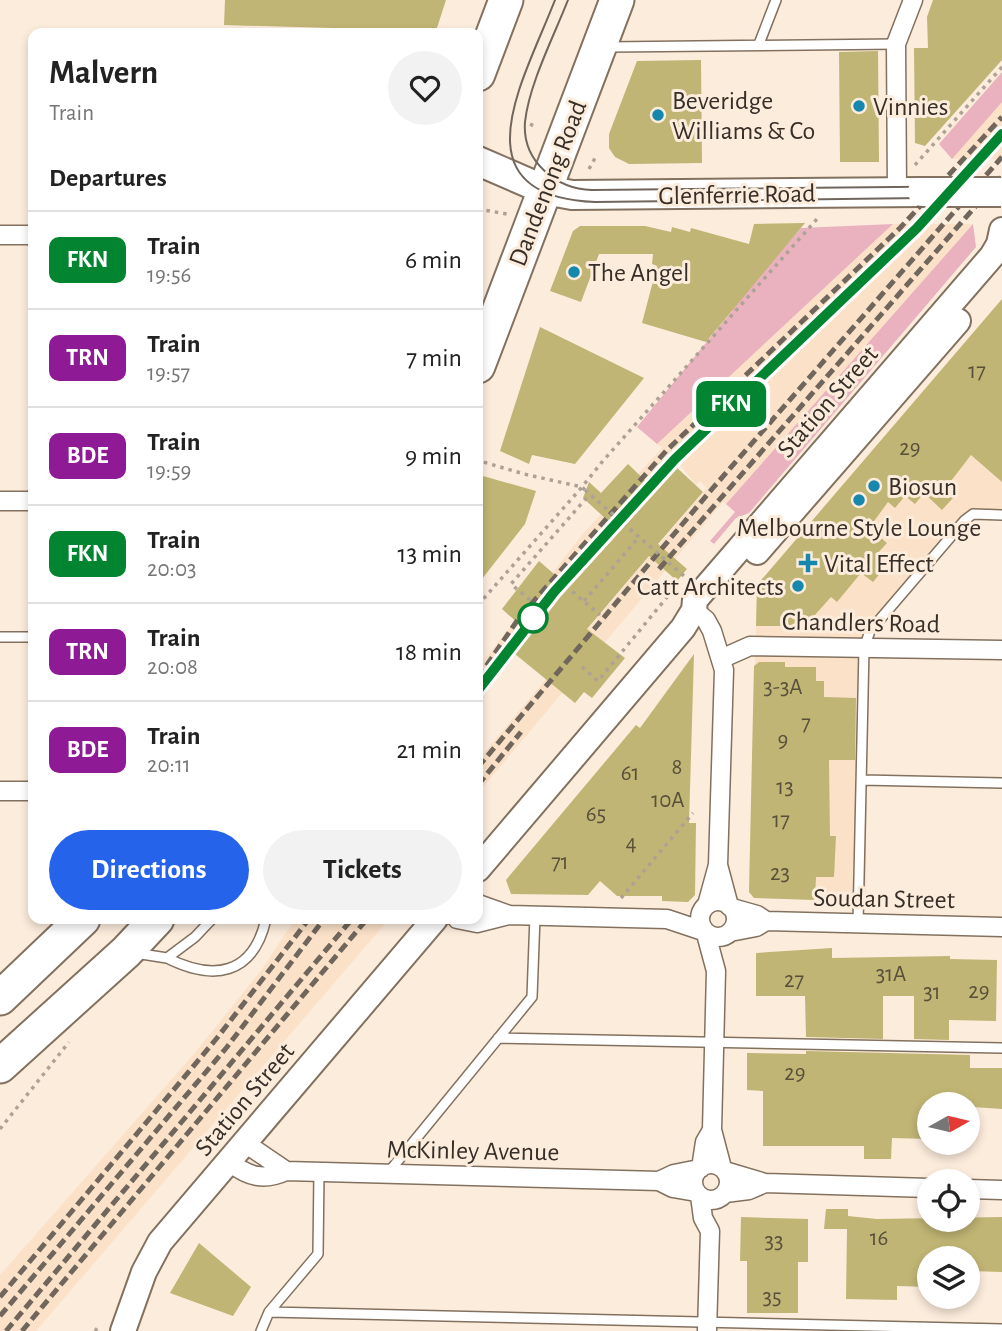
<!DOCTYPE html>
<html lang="en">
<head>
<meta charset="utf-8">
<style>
  :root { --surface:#fff; --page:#f2f2f2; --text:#222; --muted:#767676; --line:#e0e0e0; --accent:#2563eb }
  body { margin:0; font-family:"Alegreya Sans",sans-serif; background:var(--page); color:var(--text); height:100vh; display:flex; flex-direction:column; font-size:26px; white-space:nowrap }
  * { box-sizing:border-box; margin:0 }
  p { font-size:23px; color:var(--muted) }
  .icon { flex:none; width:38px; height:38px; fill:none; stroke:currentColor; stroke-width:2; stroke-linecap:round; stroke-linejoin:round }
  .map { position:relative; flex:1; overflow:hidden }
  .panel { position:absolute; left:28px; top:28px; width:455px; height:896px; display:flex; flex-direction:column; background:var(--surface); border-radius:14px; box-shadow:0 4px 10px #0003 }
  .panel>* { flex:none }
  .badge { padding:0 14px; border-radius:10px; font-size:24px; line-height:46px }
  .needle { width:46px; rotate:82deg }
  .tools { position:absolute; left:917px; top:1092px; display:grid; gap:14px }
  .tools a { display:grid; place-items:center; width:63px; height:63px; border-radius:50%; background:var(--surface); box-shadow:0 4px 10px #0003; font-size:35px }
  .map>.badge { position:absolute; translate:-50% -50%; box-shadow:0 0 0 4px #fff }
  h2 { padding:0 21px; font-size:26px; line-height:63px }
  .round { display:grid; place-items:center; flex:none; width:74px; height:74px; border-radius:37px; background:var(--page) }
  .headline { display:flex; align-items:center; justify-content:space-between; height:119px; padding:0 21px }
  h1 { font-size:33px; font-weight:600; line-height:52px }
  .primary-button { display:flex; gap:14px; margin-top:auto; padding:14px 21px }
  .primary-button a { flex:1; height:80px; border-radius:42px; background:var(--accent); color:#fff; font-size:28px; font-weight:600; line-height:80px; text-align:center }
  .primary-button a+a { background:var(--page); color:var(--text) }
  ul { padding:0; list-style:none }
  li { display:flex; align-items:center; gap:21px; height:98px; padding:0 21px; border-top:2px solid var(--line) }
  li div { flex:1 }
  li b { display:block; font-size:26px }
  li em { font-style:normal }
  li .badge { min-width:77px; font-weight:700; text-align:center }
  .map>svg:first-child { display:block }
  .built { fill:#fbe1c7 }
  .green { fill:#eab2be }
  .building { fill:#c0b574 }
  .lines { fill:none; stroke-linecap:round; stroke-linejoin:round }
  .lane-casing { stroke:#83715f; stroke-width:12 }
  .street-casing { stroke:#83715f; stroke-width:21 }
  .secondary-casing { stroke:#83715f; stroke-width:28 }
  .primary-casing { stroke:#83715f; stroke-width:32 }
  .highway-casing { stroke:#83715f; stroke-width:37 }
  .path { stroke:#aea195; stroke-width:3.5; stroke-dasharray:3.5 5; stroke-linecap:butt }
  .lane { stroke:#fff; stroke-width:9 }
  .street { stroke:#fff; stroke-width:18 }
  .secondary { stroke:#fff; stroke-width:24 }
  .primary { stroke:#fff; stroke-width:28 }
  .highway { stroke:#fff; stroke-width:33 }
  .tram { stroke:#70665c; stroke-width:2 }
  .rail { stroke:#70665c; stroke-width:5; stroke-dasharray:10 5; stroke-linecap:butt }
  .primary-bridge-casing { stroke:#83715f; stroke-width:32; stroke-linecap:butt }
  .path-bridge { stroke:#aea195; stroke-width:3.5; stroke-dasharray:3.5 5; stroke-linecap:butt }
  .primary-bridge { stroke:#fff; stroke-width:28 }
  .line-casing { stroke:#fff; stroke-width:16 }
  .line { stroke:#028430; stroke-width:10 }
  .poi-dot { fill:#1687ad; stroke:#fcecdc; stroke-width:2.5 }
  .stop-dot { fill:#fff; stroke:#028430; stroke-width:3.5 }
  .labels { text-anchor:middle; stroke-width:6; stroke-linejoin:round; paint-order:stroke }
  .number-label { font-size:23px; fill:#58503a }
  .poi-label { font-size:26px; fill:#362e27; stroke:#fcecdc; text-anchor:start }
  .street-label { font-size:26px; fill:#362e27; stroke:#fcecdc }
</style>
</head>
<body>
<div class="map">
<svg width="1002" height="1331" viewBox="0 0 1002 1331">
  <rect width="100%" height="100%" fill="#fcecdc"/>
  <!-- built -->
  <path class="built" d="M1002,76v83h-50l-11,-13z
    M893,224h80l-247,280 -3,-2 -245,291v-33l229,-272 -7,-7 -4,4 -18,-23 -119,133 -81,109v-36l104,-133 80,-87 -5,-4z
    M1002,299v211l-32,-1 -102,119 -2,273 -112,-3 -5,-6 8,-307z
    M295,919h94l-353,412h-36v-56l194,-221 68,-85z"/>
  <!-- green -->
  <path class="green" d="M1002,72v30l-50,57 -13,-15z
    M893,224l-236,220 -20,-17 95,-116 3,-11h3l63,-72z
    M973,224l3,23 -227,266 -13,5 -22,26 -4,-3 25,-29 -9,-8z"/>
  <!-- building -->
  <path class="building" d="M225,0h221l-10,31 -212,-6z
    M933,0h69v60l-77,86 -10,-3 -1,-95h14l-1,-31z
    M878,51l1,111h-39l-1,-110z
    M701,60l1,103 -73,1 -14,-7 -6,-9v-14l28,-73z
    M805,223l-99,119 -64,-19 15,-57 -5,-2 1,-10h-54l-18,48 -31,-11 23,-60 7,-5h65l26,6 1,-5 18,5 1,-4 58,16 5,-20z
    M1002,299v183l-31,-27 -27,35 9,8 -11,12 -18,-17 -9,11 -10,-8 -10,12 -7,-6 -19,26 18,15 -11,12 11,10 -14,17 -12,-9 -24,29 -6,-5 -26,29h-49l1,-41z
    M540,327l104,51 -69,86 -43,-9 -3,9 -29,-13z
    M628,464l26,25 21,-23 28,26 -45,52 29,25 -10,12 -28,-25 -62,73 38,29 -33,40 -8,-6 -9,11 -60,-49 15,-20 -28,-25 37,-48 29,25 49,-57 -34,-31 6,-16 12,11z
    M483,476l53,15 -11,33 -47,60v-94z
    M694,654l-5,169h7l-1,72 -7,7 -26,-1v-5h-45l-17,-15 -12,14 -77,-1 -5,-14 130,-155 4,3z
    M759,662h26v5h31v14h8v16l32,1 -1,62h-26l1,76h6l-2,41h-18l-1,23 -61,-2 -5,-6 5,-226z
    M832,948v10l118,-2v3l47,1 -1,61 -47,-1v20l-35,-1v-43h-31v43l-77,-2 -1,-41h-49v-43z
    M806,1051l164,4v13h32v41l-73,-5v35l-37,-1 -1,21h-27v-13h-101v-55l-16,-1v-37l59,1z
    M826,1209h22v7l29,3 125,-2v55l-34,-1v-13h-39v29l-32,-1v14l-51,-1 1,-70h-23z
    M741,1217l67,2v43h-10v51h-51v-52h-7z
    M199,1243l52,44 -18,29 -63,-23z"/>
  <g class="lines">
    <defs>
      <path id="lane" d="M759,44l17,-44
        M608,47l288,-3
        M0,637h33
        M862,780l140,3
        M858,924l6,-276 6,-17 95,-111 8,-6 29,1
        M135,953l32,5 28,-21 17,-18
        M167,958c46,23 86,18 99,-39
        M498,1038l504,10
        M388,1173l144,-176 3,-81
        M269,1312l733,17
        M261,1331l8,-19 49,-58 1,-82"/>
      <path id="street" d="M897,192l-1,-148 17,-44
        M0,235h33
        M0,501h33
        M694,610l12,10 6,11 12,39 -6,195 -11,40
        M723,658l27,-12 252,4
        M0,791h33
        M718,865l11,41
        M700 919a18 18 0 1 1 36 0a18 18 0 1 1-36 0Z
        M478,904l31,11
        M732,908l25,7 9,6 236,6
        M457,919l20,4 32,-8 158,4 36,12
        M730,932l26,-5 10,-6
        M706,934l10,37 -4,159 10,38
        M245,1143l41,28
        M229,1162c20,15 35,19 57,9l373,10 14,7 23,4
        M693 1182a18 18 0 1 1 36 0a18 18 0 1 1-36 0Z
        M701,1168l4,-26 7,-12
        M725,1171l40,12 164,5
        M659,1181l15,-7 25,-5
        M968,1189l34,1
        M725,1193l24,-3 16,-7
        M700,1196l3,22 7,13 -3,100"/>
      <path id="secondary" d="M757,552l201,-231
        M478,869l205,-241 11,-18 1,-10 297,-344 7,-12 3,-14
        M123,1331l21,-59 16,-30 275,-323"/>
      <path id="primary" d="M478,161l67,29 27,5 350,-3"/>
      <path id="highway" d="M478,74l28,-74
        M478,366l139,-366
        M0,998l83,-79
        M0,1066l126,-114 31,-33"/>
    </defs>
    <!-- lane casing -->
    <use href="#lane" class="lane-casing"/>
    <!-- street casing -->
    <use href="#street" class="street-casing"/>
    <!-- secondary casing -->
    <use href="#secondary" class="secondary-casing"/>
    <!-- primary casing -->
    <use href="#primary" class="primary-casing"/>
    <!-- highway casing -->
    <use href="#highway" class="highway-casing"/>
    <!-- path -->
    <path class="path" d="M530,124l6,3
      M915,165l87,-98
      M589,169l6,-11
      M478,209l29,5
      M585,490l-3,-3 20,-25 215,-243
      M566,586l34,29
      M530,600l-19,-16 79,-90
      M584,601l55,-64
      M478,605l104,-118 -58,-13 -44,-13
      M582,667l16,14 79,-96
      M621,898l72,-85
      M0,1129l69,-87
      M95,1331l3,-4"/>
    <!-- lane -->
    <use href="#lane" class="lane"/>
    <!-- street -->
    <use href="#street" class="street"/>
    <!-- secondary -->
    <use href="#secondary" class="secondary"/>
    <!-- primary -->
    <use href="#primary" class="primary"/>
    <!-- highway -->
    <use href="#highway" class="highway"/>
    <!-- tram -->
    <path class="tram" d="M555,0c-30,78 -102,196 40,202l407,-5
      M568,0c-14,36 -39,84 -43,122 -3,39 31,67 67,68l410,-4"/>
    <!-- rail -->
    <path class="rail" d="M578,566l97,-107 242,-231 85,-94
      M659,569l343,-393
      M511,647l32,-42
      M478,678l41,-60 147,-167 234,-223 102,-111
      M478,767l234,-278 290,-332
      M478,785l43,-53
      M0,1297l217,-259 92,-119
      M0,1316l227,-269 97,-128
      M6,1331l346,-412
      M22,1331l345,-412"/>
    <defs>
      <path id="primary-bridge" d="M922,192h79"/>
    </defs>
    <!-- primary-bridge casing -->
    <use href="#primary-bridge" class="primary-bridge-casing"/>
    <!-- path-bridge -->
    <path class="path-bridge" d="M585,490l99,86"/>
    <!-- primary-bridge -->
    <use href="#primary-bridge" class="primary-bridge"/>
  </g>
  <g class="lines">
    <defs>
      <path id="line" d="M478,690l76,-98 121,-133 242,-231 85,-94"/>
    </defs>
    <!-- line casing -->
    <use href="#line" class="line-casing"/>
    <!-- line -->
    <use href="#line" class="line"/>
  </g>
  <!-- markers -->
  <g class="poi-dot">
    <circle cx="859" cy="106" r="7"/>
    <circle cx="658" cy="115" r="7"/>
    <circle cx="574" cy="272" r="7"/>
    <circle cx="874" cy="486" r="7"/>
    <circle cx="859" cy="500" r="7"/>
    <path d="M804.5 552.5h7v7h7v7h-7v7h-7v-7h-7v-7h7z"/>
    <circle cx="798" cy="586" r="7"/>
  </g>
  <circle class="stop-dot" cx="533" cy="618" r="14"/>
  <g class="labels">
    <!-- number labels -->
    <g class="number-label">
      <text x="977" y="378">17</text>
      <text x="910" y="455">29</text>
      <text x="783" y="694">3-3A</text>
      <text x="806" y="730">7</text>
      <text x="783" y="747">9</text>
      <text x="677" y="774">8</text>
      <text x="630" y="780">61</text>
      <text x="785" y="794">13</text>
      <text x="668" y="807">10A</text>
      <text x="596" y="821">65</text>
      <text x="781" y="827">17</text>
      <text x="631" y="850">4</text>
      <text x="560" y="869">71</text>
      <text x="780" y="880">23</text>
      <text x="891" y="981">31A</text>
      <text x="794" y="987">27</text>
      <text x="979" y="998">29</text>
      <text x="932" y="999">31</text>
      <text x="795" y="1080">29</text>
      <text x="879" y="1245">16</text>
      <text x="774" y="1248">33</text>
      <text x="772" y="1304">35</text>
    </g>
    <!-- poi labels -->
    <g class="poi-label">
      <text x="672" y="109">Beveridge<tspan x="672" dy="30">Williams &amp; Co</tspan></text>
      <text x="873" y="115">Vinnies</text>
      <text x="588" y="281">The Angel</text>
      <text x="888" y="495">Biosun</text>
      <text x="859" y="536" text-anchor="middle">Melbourne Style Lounge</text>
      <text x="824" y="572">Vital Effect</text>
      <text x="784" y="595" text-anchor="end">Catt Architects</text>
    </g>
    <!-- street labels -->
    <g class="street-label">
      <text transform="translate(547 183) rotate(-69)" y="9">Dandenong Road</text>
      <text transform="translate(737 194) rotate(-1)" y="9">Glenferrie Road</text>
      <text transform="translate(827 401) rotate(-49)" y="9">Station Street</text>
      <text transform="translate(861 622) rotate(1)" y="9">Chandlers Road</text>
      <text transform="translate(884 898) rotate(1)" y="9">Soudan Street</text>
      <text transform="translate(244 1099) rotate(-50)" y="9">Station Street</text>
      <text transform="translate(473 1150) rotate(1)" y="9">McKinley Avenue</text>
    </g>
  </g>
</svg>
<div class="tools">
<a><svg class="needle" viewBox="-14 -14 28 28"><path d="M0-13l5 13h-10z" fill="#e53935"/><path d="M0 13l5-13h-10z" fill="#767676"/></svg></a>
<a><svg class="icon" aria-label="locate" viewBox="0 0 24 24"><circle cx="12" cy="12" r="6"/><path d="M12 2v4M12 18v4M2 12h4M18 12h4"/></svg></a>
<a><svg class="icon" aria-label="layers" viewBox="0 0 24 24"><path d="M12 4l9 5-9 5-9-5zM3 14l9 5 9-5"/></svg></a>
</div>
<b class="badge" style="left:731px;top:404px;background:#028430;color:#fff">FKN</b>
<section class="panel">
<div class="headline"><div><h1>Malvern</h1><p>Train</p></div><a class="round"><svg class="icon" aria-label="heart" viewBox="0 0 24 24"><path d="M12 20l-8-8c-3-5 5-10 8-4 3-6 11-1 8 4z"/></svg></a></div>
<h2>Departures</h2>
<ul>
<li><span class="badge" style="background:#028430;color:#fff">FKN</span><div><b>Train</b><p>19:56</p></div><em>6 min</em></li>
<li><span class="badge" style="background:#8f1a95;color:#fff">TRN</span><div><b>Train</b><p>19:57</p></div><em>7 min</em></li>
<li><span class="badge" style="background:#8f1a95;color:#fff">BDE</span><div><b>Train</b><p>19:59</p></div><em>9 min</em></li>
<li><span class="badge" style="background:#028430;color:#fff">FKN</span><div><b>Train</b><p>20:03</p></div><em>13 min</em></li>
<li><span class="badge" style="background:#8f1a95;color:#fff">TRN</span><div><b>Train</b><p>20:08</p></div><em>18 min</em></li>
<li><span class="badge" style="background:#8f1a95;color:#fff">BDE</span><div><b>Train</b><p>20:11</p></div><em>21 min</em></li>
</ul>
<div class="primary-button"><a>Directions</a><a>Tickets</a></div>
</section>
</div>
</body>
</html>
